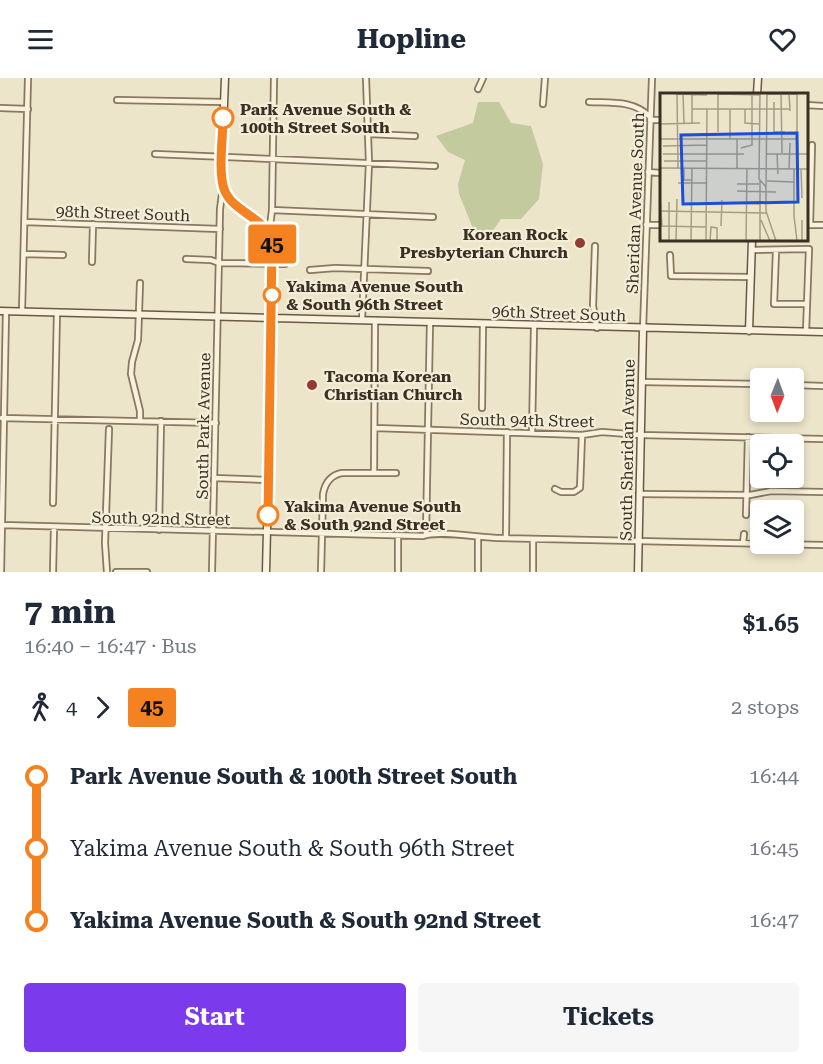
<!DOCTYPE html>
<html lang="en">
<head>
<meta charset="utf-8">
<style>
  :root { --surface:#fff; --page:#f6f6f7; --text:#1f2937; --muted:#747a83; --accent:#7c3aed }
  body { margin:0; font-family:"Roboto Serif",serif; background:var(--page); color:var(--text); height:100vh; display:flex; flex-direction:column; font-size:22px; white-space:nowrap }
  * { box-sizing:border-box; margin:0 }
  p { font-size:20px; color:var(--muted) }
  .icon { flex:none; width:33px; height:33px; fill:none; stroke:currentColor; stroke-width:2; stroke-linecap:round; stroke-linejoin:round }
  .map { position:relative; height:494px; overflow:hidden }
  .side { display:flex; flex-direction:column; background:var(--surface); flex:1 }
  .side>* { flex:none }
  .badge { padding:0 12px; border-radius:4px; font-size:21px; line-height:39px }
  .needle { width:39px; rotate:181deg }
  .controls { position:absolute; left:750px; top:290px; display:grid; gap:12px }
  .controls a { display:grid; place-items:center; width:54px; height:54px; border-radius:6px; background:var(--surface); box-shadow:0 3px 9px #0003; font-size:30px }
  .map>.badge { position:absolute; translate:-50% -50%; box-shadow:0 0 0 3px #fff }
  .legs { display:flex; align-items:center; gap:9px; height:66px; padding:0 24px; font-size:20px }
  .legs p { margin-inline-start:auto }
  .overview { display:flex; align-items:center; justify-content:space-between; height:102px; padding:0 24px }
  h1 { font-size:33px; font-weight:700; line-height:45px }
  .primary-button { display:flex; gap:12px; margin-top:auto; padding:12px 24px }
  .primary-button a { flex:1; height:69px; border-radius:6px; background:var(--accent); color:#fff; font-size:24px; font-weight:700; line-height:69px; text-align:center }
  .primary-button a+a { background:var(--page); color:var(--text) }
  ul { padding:0 24px; list-style:none }
  li { display:flex; align-items:center; gap:21px; height:72px; font-size:22px }
  li i { display:grid; place-items:center; width:9px; height:100%; margin:0 8px; background:currentColor }
  li i::after { content:''; width:15px; height:15px; margin:-8px; border:4px solid; border-radius:50%; background:var(--surface) }
  li p { margin-inline-start:auto }
  li:first-child i { background:linear-gradient(#0000 50%,currentColor 0) }
  li:last-child i { background:linear-gradient(currentColor 50%,#0000 0) }
  header { display:flex; justify-content:space-between; align-items:center; height:78px; padding:0 24px; background:var(--surface); font-size:27px; font-weight:700 }
  .map>svg:first-child { display:block }
  .green { fill:#c2ca9e }
  .lines { fill:none; stroke-linecap:round; stroke-linejoin:round }
  .street-casing { stroke:#88785f; stroke-width:8 }
  .secondary-casing { stroke:#6a5942; stroke-width:9 }
  .street { stroke:#f7f1dd; stroke-width:4.5 }
  .secondary { stroke:#f7f1dd; stroke-width:6 }
  .line-1-casing { stroke:#fff; stroke-width:14 }
  .line-1 { stroke:#f58220; stroke-width:9 }
  .stop-1-dot { fill:#fff; stroke:#f58220; stroke-width:3 }
  .poi-dot { fill:#943933; stroke:#f4eed9; stroke-width:2 }
  .labels { text-anchor:middle; stroke-width:4.5; stroke-linejoin:round; paint-order:stroke }
  .stop-label { font-size:16px; font-weight:bold; fill:#3a2f22; stroke:#f4eed9; text-anchor:start }
  .street-label { font-size:16px; fill:#3a2f22; stroke:#f4eed9 }
  .poi-label { font-size:16px; font-weight:bold; fill:#3a2f22; stroke:#f4eed9; text-anchor:end }
  .inset-road { fill:none; stroke:#a59c87; stroke-width:1.5 }
  .view { fill:#1d4ed8; fill-opacity:0.15; stroke:#1d4ed8; stroke-width:3 }
  .inset-edge { fill:none; stroke:#3a2f22; stroke-width:3 }
</style>
</head>
<body>
<header><svg class="icon" aria-label="menu" viewBox="0 0 24 24"><path d="M4 6h16M4 12h16M4 18h16"/></svg>Hopline<svg class="icon" aria-label="heart" viewBox="0 0 24 24"><path d="M12 20l-8-8c-3-5 5-10 8-4 3-6 11-1 8 4z"/></svg></header>
<div class="map">
<svg width="823" height="494" viewBox="0 0 823 494">
  <rect width="100%" height="100%" fill="#ede5ca"/>
  <!-- green -->
  <path class="green" d="M478,24h21l12,21 20,3 12,38 -4,35 -18,20h-20l-12,17 -12,2 -18,-44 -1,-10 7,-24 -17,-8 -12,-16 37,-13z"/>
  <g class="lines">
    <defs>
      <path id="street" d="M478,11l5,-11
        M117,22l107,2
        M589,24c22,1 45,-2 61,15
        M543,26l2,-26
        M806,27l17,1
        M0,30l28,1
        M650,42h11
        M369,56l46,2
        M155,76l280,12
        M648,94l13,1
        M272,132l161,7
        M25,144l195,7
        M646,147h15
        M806,147h17
        M810,147l2,-80
        M269,156l3,-24 2,-132
        M595,168l-2,60 4,22
        M752,172l57,-1 -3,83
        M776,173l-2,53h33
        M24,176l39,1
        M670,177l1,21 80,1
        M186,181l25,1 8,3 66,1
        M92,184l1,-38
        M310,192l25,-2 93,3
        M140,205l-2,57 -6,22 -1,12 9,37v10
        M22,233l6,-233
        M362,242l7,-157 -3,-85
        M643,251l9,-251
        M642,304l118,2
        M794,307l29,1
        M482,330l1,-84
        M2,340l214,5
        M375,350l207,7 20,-3 39,3 182,4
        M532,355l2,-107
        M374,395l1,-153
        M214,400l54,2
        M555,411l6,3h13l6,-4 2,-53
        M639,416l111,1 21,-4 52,1
        M53,425l4,-191
        M746,437l2,-78
        M2,447l421,11c14,-6 59,2 77,2 107,3 215,5 323,7
        M159,452l2,-109
        M426,456l4,-212
        M506,460l1,-106
        M533,461v33
        M743,465l1,-9
        M1,494l5,-261
        M53,494l1,-45
        M107,494l-2,-29 4,-114
        M116,494h31
        M212,494l8,-363 2,-15 3,-4
        M321,494l2,-78c2,-11 8,-19 19,-21h54
        M398,494v-36
        M478,494v-34"/>
      <path id="secondary" d="M225,0l-3,79 1,29 13,21 29,20 7,17v74l-6,254
        M757,16l1,-16
        M0,233l823,21
        M749,253l3,-91
        M638,494l5,-243"/>
    </defs>
    <!-- street casing -->
    <use href="#street" class="street-casing"/>
    <!-- secondary casing -->
    <use href="#secondary" class="secondary-casing"/>
    <!-- street -->
    <use href="#street" class="street"/>
    <!-- secondary -->
    <use href="#secondary" class="secondary"/>
  </g>
  <g class="lines">
    <defs>
      <path id="line-1" d="M223,40c0,20 -5,52 1,71 9,25 43,27 48,55l-4,271"/>
    </defs>
    <!-- line-1 casing -->
    <use href="#line-1" class="line-1-casing"/>
    <!-- line-1 -->
    <use href="#line-1" class="line-1"/>
  </g>
  <!-- markers -->
  <g class="stop-1-dot">
    <circle cx="223" cy="40" r="10"/>
    <circle cx="272" cy="217" r="8"/>
    <circle cx="268" cy="437" r="10"/>
  </g>
  <g class="poi-dot">
    <circle cx="580" cy="165" r="6"/>
    <circle cx="312" cy="307" r="6"/>
  </g>
  <g class="labels">
    <!-- stop labels -->
    <g class="stop-label">
      <text x="240" y="37">Park Avenue South &amp;<tspan x="240" dy="18">100th Street South</tspan></text>
      <text x="286" y="214">Yakima Avenue South<tspan x="286" dy="18">&amp; South 96th Street</tspan></text>
      <text x="284" y="434">Yakima Avenue South<tspan x="284" dy="18">&amp; South 92nd Street</tspan></text>
    </g>
    <!-- street labels -->
    <g class="street-label">
      <text transform="translate(635 125) rotate(-88)" y="6">Sheridan Avenue South</text>
      <text transform="translate(123 135) rotate(2)" y="6">98th Street South</text>
      <text transform="translate(559 235) rotate(2)" y="6">96th Street South</text>
      <text transform="translate(527 342) rotate(1)" y="6">South 94th Street</text>
      <text transform="translate(203 348) rotate(-89)" y="6">South Park Avenue</text>
      <text transform="translate(627 372) rotate(-89)" y="6">South Sheridan Avenue</text>
      <text transform="translate(161 440) rotate(1)" y="6">South 92nd Street</text>
    </g>
    <!-- poi labels -->
    <g class="poi-label">
      <text x="568" y="162">Korean Rock<tspan x="568" dy="18">Presbyterian Church</tspan></text>
      <text x="324" y="304" text-anchor="start">Tacoma Korean<tspan x="324" dy="18">Christian Church</tspan></text>
    </g>
  </g>
  <!-- overview -->
  <g transform="translate(660 15)">
    <rect width="148" height="148" fill="#ede5ca"/>
    <path class="inset-road" d="M17,0l1,75M100,0l-1,86 7,8v24l10,30M121,0l1,60M129,0l1,18M17,1l30,1M23,1l1,29M58,1l42,1M107,1h30M114,9v30h11M32,16h97M70,16v30M85,16v14l14,1M32,30v-30M0,31l40,-1M58,39v-39M0,46h137M3,53l44,-1M81,55l11,-3v-52M3,61h81M107,61h42M117,61l1,20M4,68h43M0,75l149,1M24,75v12h8M77,76v-30M129,76l1,-26M137,76v-76M141,76l1,29M100,88v60M107,88l27,1M18,90h29M77,91h22M106,94l1,-94M77,98l39,1M0,106l2,27 44,1M80,110l21,1M0,118l107,2M134,123v-47M134,123l3,25M101,127l9,21M61,133l1,-26M9,148v-39M16,148l1,-42M31,148l1,-73M46,148l1,-132M50,148l1,-14 6,1v13M86,148l1,-72M116,148h24M142,148v-21"/>
    <path class="view" d="M137,40l1,69 -115,2 -2,-69z"/>
    <rect width="148" height="148" class="inset-edge"/>
  </g>
</svg>
<div class="controls">
<a><svg class="needle" viewBox="-14 -14 28 28"><path d="M0-13l5 13h-10z" fill="#e53935"/><path d="M0 13l5-13h-10z" fill="#747a83"/></svg></a>
<a><svg class="icon" aria-label="locate" viewBox="0 0 24 24"><circle cx="12" cy="12" r="6"/><path d="M12 2v4M12 18v4M2 12h4M18 12h4"/></svg></a>
<a><svg class="icon" aria-label="layers" viewBox="0 0 24 24"><path d="M12 4l9 5-9 5-9-5zM3 14l9 5 9-5"/></svg></a>
</div>
<b class="badge" style="left:272px;top:166px;background:#f58220;color:#111">45</b>
</div>
<section class="side">
<div class="overview"><div><h1>7 min</h1><p>16:40 – 16:47 · Bus</p></div><b>$1.65</b></div>
<div class="legs"><svg class="icon" aria-label="walk" viewBox="0 0 24 24"><circle cx="13" cy="4" r="2"/><path d="M13 8l-2 6 4 7M11 14l-3 7M7 12l3-4h3l4 4"/></svg>4<svg class="icon" aria-label="forward" viewBox="0 0 24 24"><path d="M9 5l7 7-7 7"/></svg><b class="badge" style="background:#f58220;color:#111">45</b><p>2 stops</p></div>
<ul>
<li><i style="color:#f58220"></i><b>Park Avenue South &amp; 100th Street South</b><p>16:44</p></li>
<li><i style="color:#f58220"></i><span>Yakima Avenue South &amp; South 96th Street</span><p>16:45</p></li>
<li><i style="color:#f58220"></i><b>Yakima Avenue South &amp; South 92nd Street</b><p>16:47</p></li>
</ul>
<div class="primary-button"><a>Start</a><a>Tickets</a></div>
</section>
</body>
</html>
